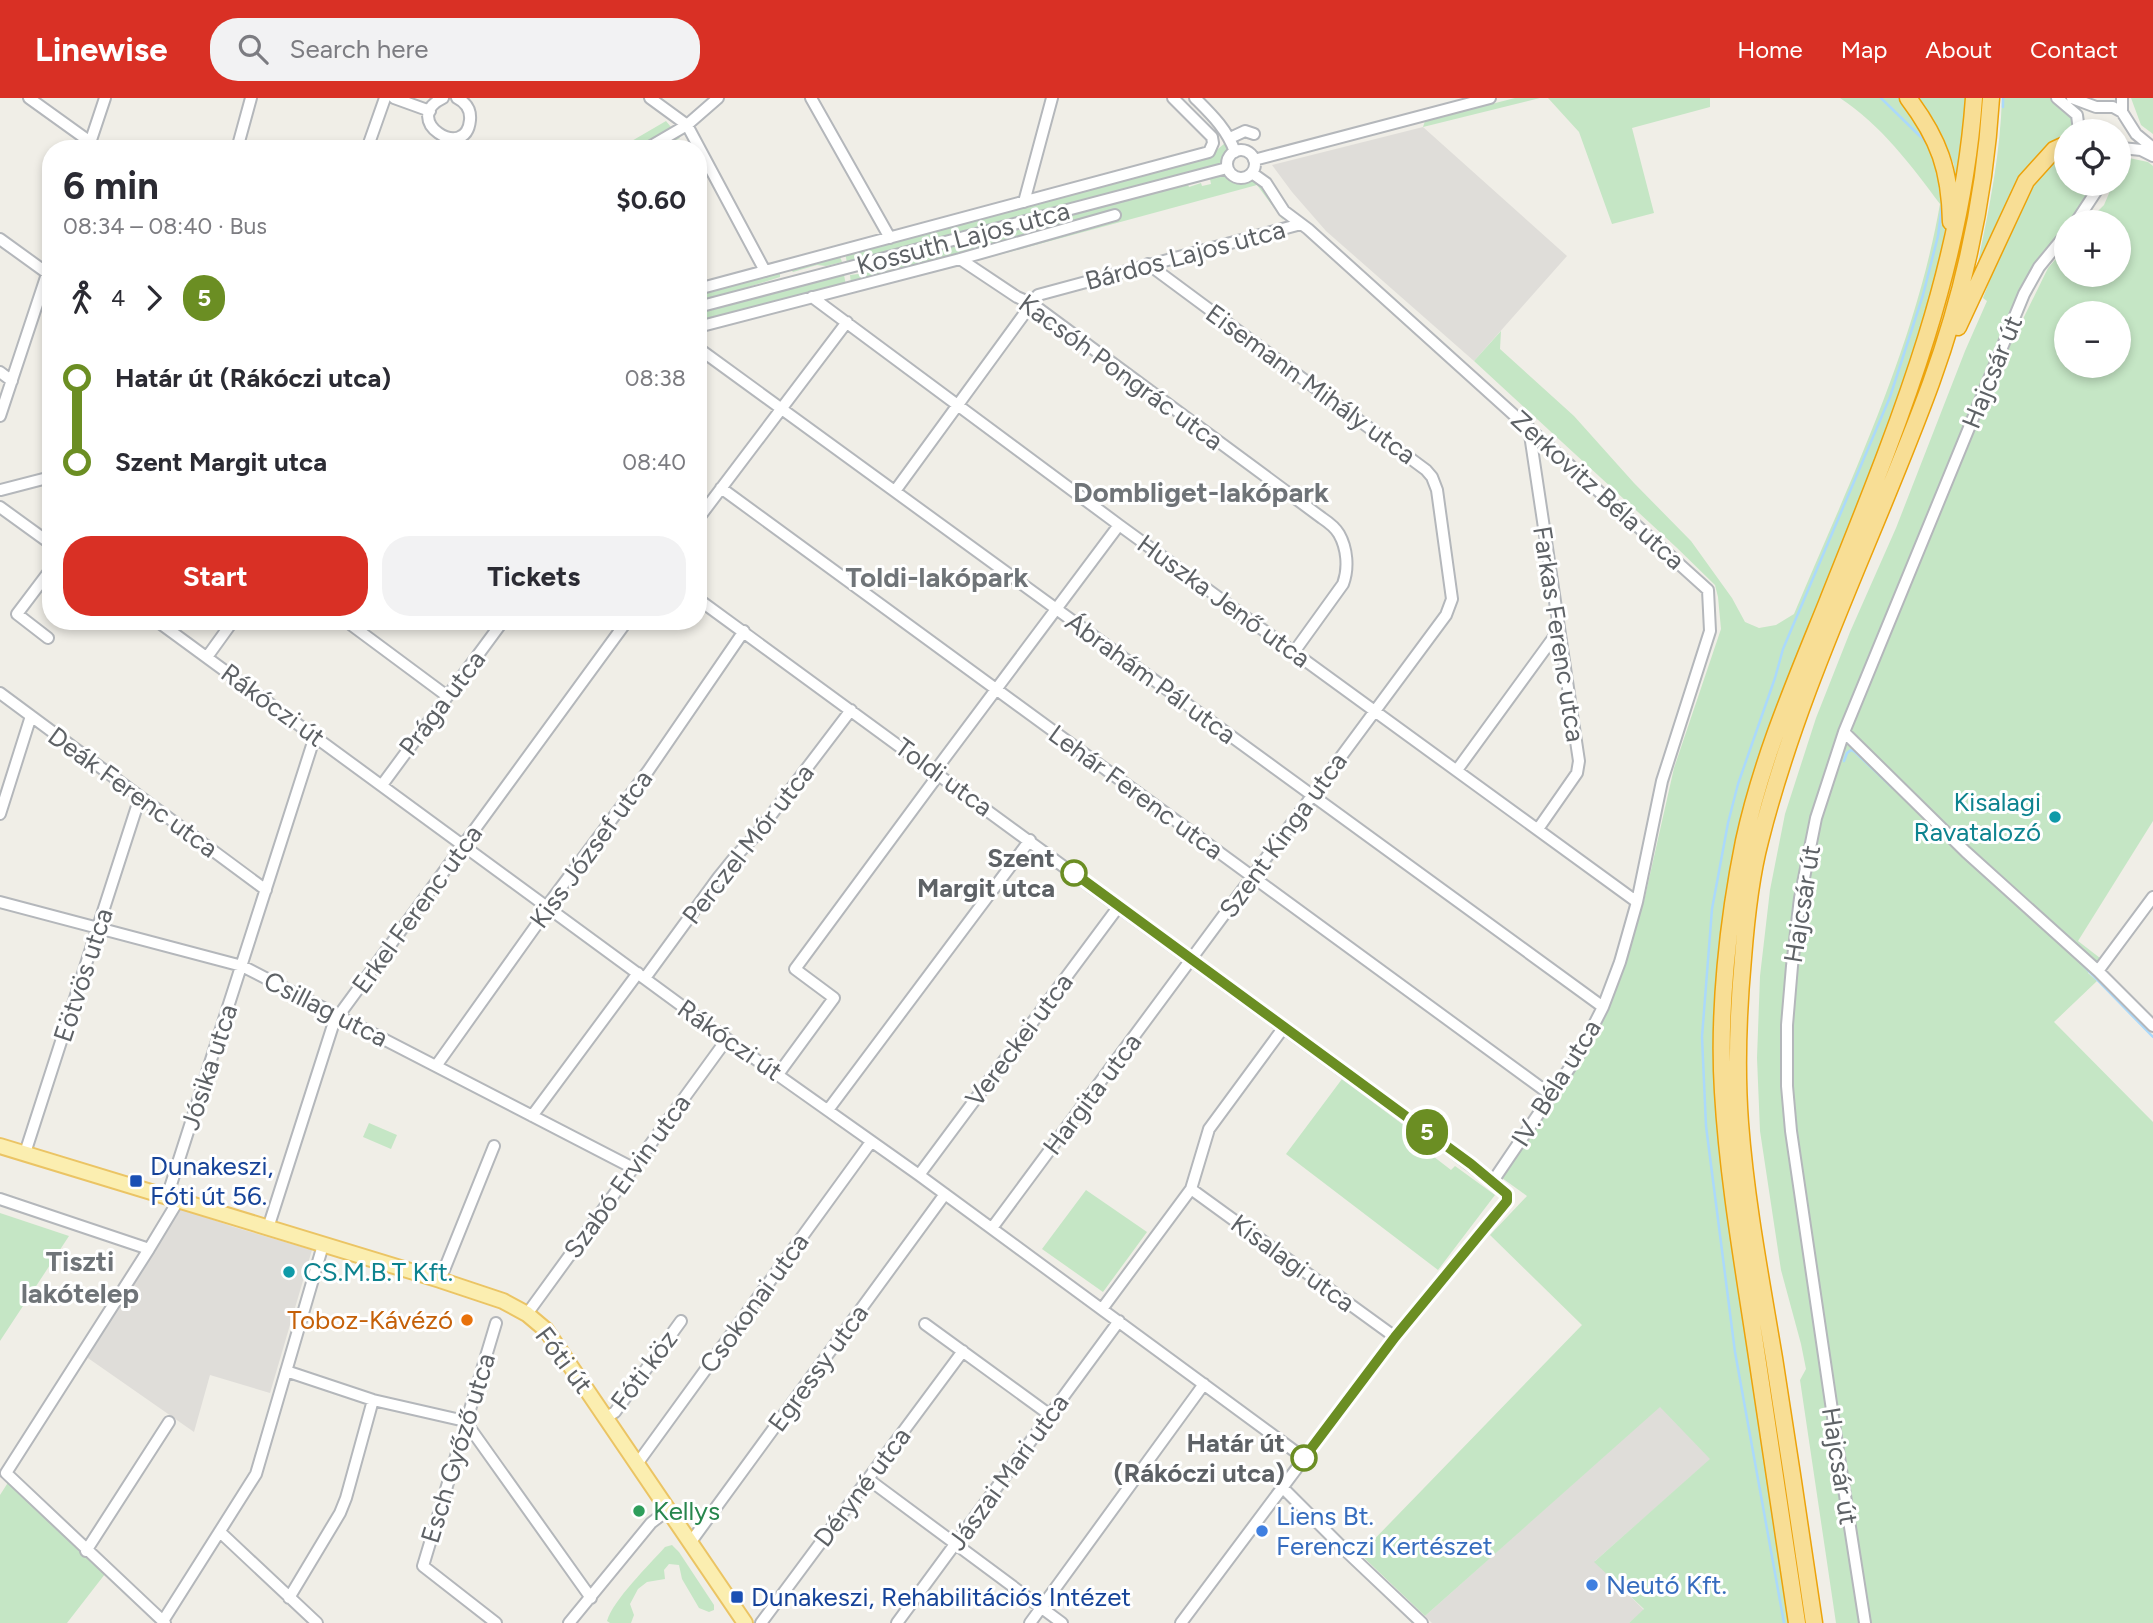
<!DOCTYPE html>
<html lang="en">
<head>
<meta charset="utf-8">
<style>
  :root { --surface:#fff; --page:#f2f2f3; --text:#2b2b33; --muted:#7c7c81; --accent:#d93025 }
  body { margin:0; font-family:Figtree,sans-serif; background:var(--page); color:var(--text); height:100vh; display:flex; flex-direction:column; font-size:26px; white-space:nowrap }
  * { box-sizing:border-box; margin:0 }
  p { font-size:23px; color:var(--muted) }
  .icon { flex:none; width:38px; height:38px; fill:none; stroke:currentColor; stroke-width:2; stroke-linecap:round; stroke-linejoin:round }
  .map { position:relative; flex:1; overflow:hidden }
  .sheet { position:absolute; left:42px; top:42px; width:665px; height:490px; display:flex; flex-direction:column; background:var(--surface); border-radius:28px; box-shadow:0 4px 10px #0003 }
  .sheet>* { flex:none }
  .badge { padding:0 14px; border-radius:23px; font-size:24px; line-height:46px }
  .buttons { position:absolute; left:2054px; top:21px; display:grid; gap:14px }
  .buttons a { display:grid; place-items:center; width:77px; height:77px; border-radius:50%; background:var(--surface); box-shadow:0 4px 10px #0003; font-size:35px }
  .map>.badge { position:absolute; translate:-50% -50%; box-shadow:0 0 0 4px #fff }
  .legs { display:flex; align-items:center; gap:10px; height:77px; padding:0 21px; font-size:23px }
  .legs p { margin-inline-start:auto }
  .head { display:flex; align-items:center; justify-content:space-between; height:119px; padding:0 21px }
  h1 { font-size:38px; font-weight:700; line-height:52px }
  .button { display:flex; gap:14px; margin-top:auto; padding:14px 21px }
  .button a { flex:1; height:80px; border-radius:28px; background:var(--accent); color:#fff; font-size:28px; font-weight:700; line-height:80px; text-align:center }
  .button a+a { background:var(--page); color:var(--text) }
  ul { padding:0 21px; list-style:none }
  li { display:flex; align-items:center; gap:24px; height:84px; font-size:26px }
  li i { display:grid; place-items:center; width:10px; height:100%; margin:0 9px; background:currentColor }
  li i::after { content:''; width:18px; height:18px; margin:-9px; border:5px solid; border-radius:50%; background:var(--surface) }
  li p { margin-inline-start:auto }
  li:first-child i { background:linear-gradient(#0000 50%,currentColor 0) }
  li:last-child i { background:linear-gradient(currentColor 50%,#0000 0) }
  header { display:flex; align-items:center; gap:42px; box-sizing:border-box; height:98px; padding:0 35px; background:var(--accent); color:#fff }
  header strong { font-size:33px }
  nav { display:flex; gap:38px; margin-inline-start:auto; font-size:24px }
  .search { width:490px; height:63px; background:var(--page); display:flex; align-items:center; gap:18px; box-sizing:border-box; padding:0 24px; border-radius:28px; color:var(--muted); font-size:26px }
  .map>svg:first-child { display:block }
  .industrial { fill:#dfddd9 }
  .green { fill:#c5e6c5; fill-rule:evenodd }
  .lines { fill:none; stroke-linecap:round; stroke-linejoin:round }
  .stream { stroke:#abd9fb; stroke-width:2.5 }
  .minor-casing { stroke:#b4b7bb; stroke-width:14 }
  .major-casing { stroke:#ebc464; stroke-width:18 }
  .highway-casing { stroke:#eca30b; stroke-width:19 }
  .minor { stroke:#fff; stroke-width:10 }
  .major { stroke:#fbeeb0; stroke-width:14 }
  .highway { stroke:#f8de95; stroke-width:16 }
  .line-1-casing { stroke:#fff; stroke-width:16 }
  .line-1 { stroke:#6b8e23; stroke-width:10 }
  .culture-dot { fill:#0f9aa8; stroke:#fff; stroke-width:2.5 }
  .stop-1-dot { fill:#fff; stroke:#6b8e23; stroke-width:3.5 }
  .transit-dot { fill:#1a4fb4; stroke:#fff; stroke-width:2.5 }
  .food-dot { fill:#e8710a; stroke:#fff; stroke-width:2.5 }
  .leisure-dot { fill:#2e9e5b; stroke:#fff; stroke-width:2.5 }
  .shop-dot { fill:#3f7fe0; stroke:#fff; stroke-width:2.5 }
  .labels { text-anchor:middle; stroke-width:6; stroke-linejoin:round; paint-order:stroke }
  .street-label { font-size:26px; fill:#5e6266; stroke:#fff }
  .culture-label { font-size:26px; fill:#0d838f; stroke:#fff; text-anchor:end }
  .stop-label { font-size:26px; font-weight:bold; fill:#5e6266; stroke:#fff; text-anchor:end }
  .transit-label { font-size:26px; fill:#164399; stroke:#fff; text-anchor:start }
  .food-label { font-size:26px; fill:#c56008; stroke:#fff; text-anchor:end }
  .leisure-label { font-size:26px; fill:#27864d; stroke:#fff; text-anchor:start }
  .shop-label { font-size:26px; fill:#366cbe; stroke:#fff; text-anchor:start }
  .neighbourhood-label { font-size:28px; font-weight:bold; fill:#6f7478; stroke:#fff }
</style>
</head>
<body>
<header>
<strong>Linewise</strong>
<div class="search"><svg class="icon" aria-label="search" viewBox="0 0 24 24"><circle cx="10" cy="10" r="6"/><path d="M15 15l6 6"/></svg>Search here</div>
<nav><a>Home</a><a>Map</a><a>About</a><a>Contact</a></nav>
</header>
<div class="map">
<svg width="2153" height="1525" viewBox="0 0 2153 1525">
  <rect width="100%" height="100%" fill="#f0eee7"/>
  <!-- industrial -->
  <path class="industrial" d="M1423,29l144,129 -93,105 -148,-130 -34,-39 -20,-27z
    M181,1111l53,18 78,23 -42,143 -60,-18 -16,57 -109,-76z
    M1660,1308l51,53 -116,102 49,49 -15,13h-197l-7,-7z"/>
  <!-- green -->
  <path class="green" d="M1515,0h25l-117,29 2,-6z
    M1548,0h162v9l-78,21 22,85 -42,11 -33,-92z
    M1840,0h64l20,27 23,81 -5,58 -47,152 -36,84 -29,84 -62,157 -49,258 71,624h-161l15,-14 -50,-47 116,-103 -50,-52 -235,209 -65,-62 222,-229 -92,-90 37,-39 -25,-18 53,-81 53,-87 17,-44 19,-65 30,-133 47,-139 -3,-32 -3,-12 -39,-38 -202,-186 27,-30 -1,18 74,67 60,67 57,58 41,57 13,24 14,6 17,-3 18,-11c56,-133 121,-267 146,-410 -29,-39 -59,-79 -100,-106z
    M1919,0h50l-12,101 -3,-34 -10,-26z
    M2002,0h50l20,13 5,20h-10v7l-18,11 -75,131c13,-60 26,-120 28,-182z
    M2131,0h22v36l-12,-9z
    M666,23l14,17 -19,11h-43z
    M1230,41l11,11 -2,6 -8,6 -384,101 -2,-11 368,-99z
    M2067,53v33h22c-4,14 -8,27 -19,38h-3v3c-27,27 -39,55 -54,89l10,5 25,-51 19,-22v29h52v-53h-32l17,-17 9,-21h6v-14l10,-12 19,4 5,4v655l-75,120 22,17 -12,15 9,8 -43,41 99,100v501h-317l-36,-243 6,-11 -5,-25 -20,-74 -21,-139 -3,-73 3,-82 10,-86 15,-76 31,-96 34,-86 46,-104 69,-177 22,-50 -4,-3c16,-42 44,-124 84,-147zM2067,215h52v53h-52z
    M1239,73l8,5 11,2 21,31 4,11 -26,-35 -281,76 -3,-9 -122,32 -1,-9 24,-3 1,1 24,-5v-6l15,-7 273,-73 2,5 12,-4 1,3 9,-2 -1,-5z
    M839,156l3,8 -16,4 -9,-1 -24,7 -2,-2 -11,3v4l-82,26v-11z
    M844,177l2,10 -148,39v-11z
    M1342,981l91,68 -4,6 22,17 4,-4 40,29 -57,75 -152,-116z
    M369,1025l28,12 -6,14 -28,-12z
    M1086,1092l61,42 -44,60 -61,-43z
    M0,1115l69,23 -69,105z
    M9,1383l96,93 -38,49h-67v-128z
    M672,1447l7,7 35,53v5l-5,2 -10,-4 -17,-29 -3,-14 -10,-1 -5,6 1,9 -18,3 -9,7 -8,15 4,11 -3,8h-21l-3,-2c6,-21 43,-57 58,-74z"/>
  <g class="lines">
    <!-- stream -->
    <path class="stream" d="M1881,0l45,44
      M2003,9v-9
      M1844,663l3,-8 4,-3 4,2 38,36
      M1976,769l9,10
      M2076,860l77,79
      M1784,1525l-49,-271 -29,-226 -4,-89 10,-128 16,-86 10,-39 37,-106 8,-29 107,-252 33,-102 15,-59 4,-31"/>
    <defs>
      <path id="minor" d="M29,0l71,51
        M394,0l36,13
        M443,0c-44,21 23,65 27,22 1,-11 -5,-18 -13,-22
        M650,0l37,27 78,146
        M811,0l79,140
        M1195,0c16,16 32,31 40,54
        M2057,0l20,17 2,16
        M2072,0l24,9h17l9,5 14,22 17,14
        M2122,14v-14
        M1230,40l15,-7 9,3
        M2122,50l19,2 12,6
        M88,51l17,-51
        M237,51l14,-51
        M367,51l18,-51
        M646,51l41,-24 31,-27
        M1227 66a14 14 0 1 1 28 0a14 14 0 1 1-28 0Z
        M1254,62l236,-62
        M1252,75l14,10 18,28 24,18 400,361 2,41 -48,150 -25,121 -17,60 -17,45 -24,47 -86,127
        M1024,104l28,-104
        M2076,124l25,-38
        M0,141l47,34
        M960,161l57,38 14,6 291,215c6,4 13,9 17,16 8,14 10,34 4,50l-49,68
        M698,191l511,-137 4,-9 -1,-6 -39,-39
        M812,199l307,228 518,377
        M698,209l529,-139
        M698,229l262,-68 155,-44
        M698,250l905,659
        M0,274l12,9
        M0,318l51,-154
        M1529,330l50,333 -2,12 -39,56
        M721,390l830,607
        M1,392l50,-13
        M895,393l143,-196 263,-71
        M0,409l51,37
        M698,421l149,-197
        M698,501l750,549 59,45v8l-112,136 -214,286
        M157,523l570,418 192,136 385,283
        M346,523l101,75
        M48,540l-31,-24 34,-45
        M207,559l26,-36
        M0,595l266,197
        M1844,634l122,120 132,119 55,55
        M1457,672l102,-140
        M935,673l184,-246
        M382,687l121,-164
        M0,716l31,-98
        M0,804l242,64 391,202
        M2098,873l55,-74
        M645,880l73,-100 17,-21 21,-22 95,-125
        M436,968l109,-153 2,-7 101,-135 96,-140
        M779,975l55,-75 -39,-29 144,-195
        M828,1012l202,-270
        M532,1018l106,-143
        M25,1055l115,-356
        M919,1077l200,-269
        M1191,1091l204,148
        M167,1099l148,-461
        M0,1101l149,50
        M268,1130l66,-206 293,-401
        M992,1130l454,-613 6,-16 -15,-109 -5,-13 -6,-7 -278,-206
        M440,1182l54,-134
        M1102,1211l89,-120 18,-60 75,-102
        M527,1216l200,-275
        M925,1226l125,91
        M286,1273l87,29 92,21 126,177
        M607,1319l8,-5 66,-91
        M637,1366l234,-322
        M868,1381l194,144
        M1282,1389l65,65 75,71
        M220,1434l97,91
        M690,1445l255,-349
        M86,1453l83,-129
        M289,1500l51,-85 6,-15 27,-98
        M163,1523l93,-147 67,-229
        M165,1525l-159,-150 143,-224 26,-43 1,-6
        M496,1525l-73,-57 73,-243
        M569,1525l82,-100 17,-13
        M761,1525l202,-272
        M897,1525l222,-302
        M1030,1525l174,-239
        M1865,1525l-28,-179 -46,-313 -4,-45v-61l5,-59 8,-68 16,-80 28,-86 180,-438 15,-27 28,-34"/>
      <path id="major" d="M0,1048l440,134 63,21 24,13 19,16 199,293"/>
      <path id="highway" d="M1908,0c31,41 42,72 43,124
        M1958,229l68,-146 28,-31 13,-6
        M1797,1525c-14,-91 -27,-182 -41,-273 -13,-86 -28,-172 -33,-258 -5,-80 5,-172 21,-251 18,-83 51,-159 83,-238 66,-166 134,-324 147,-505
        M1814,1525c-13,-88 -26,-177 -40,-265 -13,-78 -28,-156 -34,-235 -4,-54 -2,-110 3,-165 3,-39 7,-79 17,-117 40,-159 115,-305 171,-458 33,-91 54,-188 60,-285"/>
    </defs>
    <!-- minor casing -->
    <use href="#minor" class="minor-casing"/>
    <!-- major casing -->
    <use href="#major" class="major-casing"/>
    <!-- highway casing -->
    <use href="#highway" class="highway-casing"/>
    <!-- minor -->
    <use href="#minor" class="minor"/>
    <!-- major -->
    <use href="#major" class="major"/>
    <!-- highway -->
    <use href="#highway" class="highway"/>
  </g>
  <g class="lines">
    <defs>
      <path id="line-1" d="M1074,775l397,291 36,30v7l-112,136 -91,121"/>
    </defs>
    <!-- line-1 casing -->
    <use href="#line-1" class="line-1-casing"/>
    <!-- line-1 -->
    <use href="#line-1" class="line-1"/>
  </g>
  <!-- markers -->
  <g class="culture-dot">
    <circle cx="2055" cy="719" r="7"/>
    <circle cx="289" cy="1174" r="7"/>
  </g>
  <g class="stop-1-dot">
    <circle cx="1074" cy="775" r="12"/>
    <circle cx="1304" cy="1360" r="12"/>
  </g>
  <g class="transit-dot">
    <rect x="129" y="1076" width="14" height="14" rx="3.5"/>
    <rect x="730" y="1492" width="14" height="14" rx="3.5"/>
  </g>
  <circle class="food-dot" cx="467" cy="1222" r="7"/>
  <circle class="leisure-dot" cx="639" cy="1413" r="7"/>
  <g class="shop-dot">
    <circle cx="1262" cy="1433" r="7"/>
    <circle cx="1592" cy="1487" r="7"/>
  </g>
  <g class="labels">
    <!-- street labels -->
    <g class="street-label">
      <text transform="translate(963 140) rotate(-15)" y="9">Kossuth Lajos utca</text>
      <text transform="translate(1185 157) rotate(-15)" y="9">Bárdos Lajos utca</text>
      <text transform="translate(1121 274) rotate(36)" y="9">Kacsóh Pongrác utca</text>
      <text transform="translate(1992 274) rotate(-68)" y="9">Hajcsár út</text>
      <text transform="translate(1311 286) rotate(36)" y="9">Eisemann Mihály utca</text>
      <text transform="translate(1598 392) rotate(42)" y="9">Zerkovitz Béla utca</text>
      <text transform="translate(1224 503) rotate(36)" y="9">Huszka Jenő utca</text>
      <text transform="translate(1559 536) rotate(81)" y="9">Farkas Ferenc utca</text>
      <text transform="translate(1151 580) rotate(36)" y="9">Ábrahám Pál utca</text>
      <text transform="translate(442 605) rotate(-53)" y="9">Prága utca</text>
      <text transform="translate(273 607) rotate(36)" y="9">Rákóczi út</text>
      <text transform="translate(944 679) rotate(36)" y="9">Toldi utca</text>
      <text transform="translate(133 694) rotate(36)" y="9">Deák Ferenc utca</text>
      <text transform="translate(1136 694) rotate(36)" y="9">Lehár Ferenc utca</text>
      <text transform="translate(1283 737) rotate(-54)" y="9">Szent Kinga utca</text>
      <text transform="translate(748 746) rotate(-52)" y="9">Perczel Mór utca</text>
      <text transform="translate(591 751) rotate(-54)" y="9">Kiss József utca</text>
      <text transform="translate(1802 806) rotate(-81)" y="9">Hajcsár út</text>
      <text transform="translate(417 811) rotate(-54)" y="9">Erkel Ferenc utca</text>
      <text transform="translate(83 877) rotate(-72)" y="9">Eötvös utca</text>
      <text transform="translate(326 911) rotate(27)" y="9">Csillag utca</text>
      <text transform="translate(730 942) rotate(35)" y="9">Rákóczi út</text>
      <text transform="translate(1019 942) rotate(-53)" y="9">Vereckei utca</text>
      <text transform="translate(209 969) rotate(-72)" y="9">Jósika utca</text>
      <text transform="translate(1556 985) rotate(-58)" y="9">IV. Béla utca</text>
      <text transform="translate(1092 996) rotate(-53)" y="9">Hargita utca</text>
      <text transform="translate(627 1078) rotate(-54)" y="9">Szabó Ervin utca</text>
      <text transform="translate(1293 1165) rotate(36)" y="9">Kisalagi utca</text>
      <text transform="translate(754 1205) rotate(-54)" y="9">Csokonai utca</text>
      <text transform="translate(564 1262) rotate(53)" y="9">Fóti út</text>
      <text transform="translate(818 1270) rotate(-54)" y="9">Egressy utca</text>
      <text transform="translate(644 1272) rotate(-53)" y="9">Fóti köz</text>
      <text transform="translate(458 1350) rotate(-73)" y="9">Esch Győző utca</text>
      <text transform="translate(1840 1368) rotate(81)" y="9">Hajcsár út</text>
      <text transform="translate(1008 1374) rotate(-54)" y="9">Jászai Mari utca</text>
      <text transform="translate(862 1389) rotate(-53)" y="9">Déryné utca</text>
    </g>
    <!-- culture labels -->
    <g class="culture-label">
      <text x="2041" y="713">Kisalagi<tspan x="2041" dy="30">Ravatalozó</tspan></text>
      <text x="303" y="1183" text-anchor="start">CS.M.B.T Kft.</text>
    </g>
    <!-- stop labels -->
    <g class="stop-label">
      <text x="1055" y="769">Szent<tspan x="1055" dy="30">Margit utca</tspan></text>
      <text x="1285" y="1354">Határ út<tspan x="1285" dy="30">(Rákóczi utca)</tspan></text>
    </g>
    <!-- transit labels -->
    <g class="transit-label">
      <text x="150" y="1077">Dunakeszi,<tspan x="150" dy="30">Fóti út 56.</tspan></text>
      <text x="751" y="1508">Dunakeszi, Rehabilitációs Intézet</text>
    </g>
    <!-- food labels -->
    <g class="food-label">
      <text x="453" y="1231">Toboz-Kávézó</text>
    </g>
    <!-- leisure labels -->
    <g class="leisure-label">
      <text x="653" y="1422">Kellys</text>
    </g>
    <!-- shop labels -->
    <g class="shop-label">
      <text x="1276" y="1427">Liens Bt.<tspan x="1276" dy="30">Ferenczi Kertészet</tspan></text>
      <text x="1606" y="1496">Neutó Kft.</text>
    </g>
    <!-- neighbourhood labels -->
    <g class="neighbourhood-label">
      <text x="1201" y="404">Dombliget-lakópark</text>
      <text x="937" y="489">Toldi-lakópark</text>
      <text x="80" y="1173">Tiszti<tspan x="80" dy="32">lakótelep</tspan></text>
    </g>
  </g>
</svg>
<div class="buttons">
<a><svg class="icon" aria-label="locate" viewBox="0 0 24 24"><circle cx="12" cy="12" r="6"/><path d="M12 2v4M12 18v4M2 12h4M18 12h4"/></svg></a>
<a>+</a>
<a>−</a>
</div>
<b class="badge" style="left:1427px;top:1034px;background:#6b8e23;color:#fff">5</b>
<section class="sheet">
<div class="head"><div><h1>6 min</h1><p>08:34 – 08:40 · Bus</p></div><b>$0.60</b></div>
<div class="legs"><svg class="icon" aria-label="walk" viewBox="0 0 24 24"><circle cx="13" cy="4" r="2"/><path d="M13 8l-2 6 4 7M11 14l-3 7M7 12l3-4h3l4 4"/></svg>4<svg class="icon" aria-label="forward" viewBox="0 0 24 24"><path d="M9 5l7 7-7 7"/></svg><b class="badge" style="background:#6b8e23;color:#fff">5</b></div>
<ul>
<li><i style="color:#6b8e23"></i><b>Határ út (Rákóczi utca)</b><p>08:38</p></li>
<li><i style="color:#6b8e23"></i><b>Szent Margit utca</b><p>08:40</p></li>
</ul>
<div class="button"><a>Start</a><a>Tickets</a></div>
</section>
</div>
</body>
</html>
